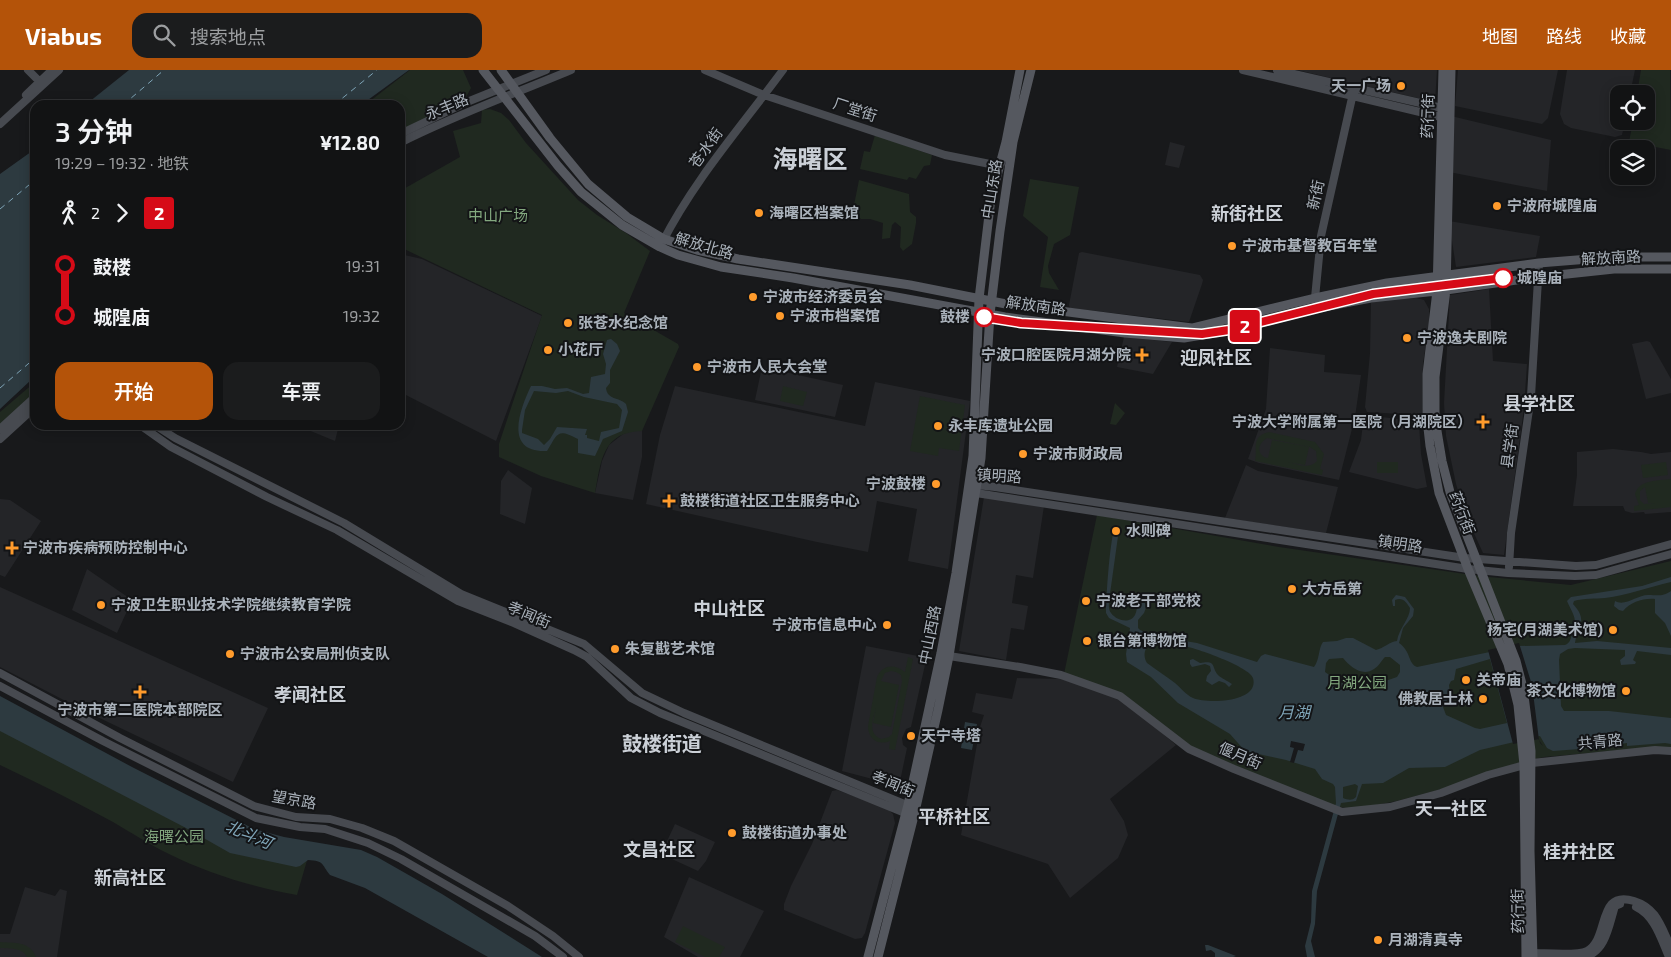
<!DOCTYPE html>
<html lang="zh">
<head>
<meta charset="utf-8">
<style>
  :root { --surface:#121314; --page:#1b1c1d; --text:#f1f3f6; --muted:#9c9ea0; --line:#313234; --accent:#b45309 }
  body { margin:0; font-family:"Exo 2","Noto Sans SC",sans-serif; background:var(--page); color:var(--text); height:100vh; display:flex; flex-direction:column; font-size:19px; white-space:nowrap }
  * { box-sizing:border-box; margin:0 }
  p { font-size:16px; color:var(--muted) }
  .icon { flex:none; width:28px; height:28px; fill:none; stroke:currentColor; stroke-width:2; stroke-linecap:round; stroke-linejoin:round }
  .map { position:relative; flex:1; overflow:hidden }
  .panel { position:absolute; left:30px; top:30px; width:375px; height:330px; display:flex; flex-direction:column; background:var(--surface); border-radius:15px; box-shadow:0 2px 12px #0003,0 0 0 1px var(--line) }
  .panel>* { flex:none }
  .badge { padding:0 10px; border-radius:4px; font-size:18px; line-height:32px }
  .buttons { position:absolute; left:1610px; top:15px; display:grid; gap:10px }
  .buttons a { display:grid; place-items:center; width:45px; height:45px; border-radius:10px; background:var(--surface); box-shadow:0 2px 12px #0003,0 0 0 1px var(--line); font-size:25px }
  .map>.badge { position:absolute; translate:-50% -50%; box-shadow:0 0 0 2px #fff }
  .legs { display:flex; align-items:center; gap:8px; height:55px; padding:0 25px; font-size:16px }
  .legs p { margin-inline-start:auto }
  .overview { display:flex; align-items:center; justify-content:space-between; height:85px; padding:0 25px }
  h1 { font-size:28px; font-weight:600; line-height:38px }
  .primary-button { display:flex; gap:10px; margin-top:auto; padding:10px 25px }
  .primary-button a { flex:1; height:58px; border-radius:15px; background:var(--accent); color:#fff; font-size:20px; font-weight:600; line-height:58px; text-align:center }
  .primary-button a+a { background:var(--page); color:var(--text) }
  ul { padding:0 25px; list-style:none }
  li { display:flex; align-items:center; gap:18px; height:50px; font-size:19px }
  li i { display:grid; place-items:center; width:8px; height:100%; margin:0 6px; background:currentColor }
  li i::after { content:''; width:12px; height:12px; margin:-6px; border:4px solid; border-radius:50%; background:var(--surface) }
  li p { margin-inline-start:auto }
  li:first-child i { background:linear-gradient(#0000 50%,currentColor 0) }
  li:last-child i { background:linear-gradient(currentColor 50%,#0000 0) }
  header { display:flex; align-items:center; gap:30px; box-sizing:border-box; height:70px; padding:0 25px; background:var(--accent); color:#fff }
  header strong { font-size:24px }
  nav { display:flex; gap:28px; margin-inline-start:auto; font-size:18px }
  .search { width:350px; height:45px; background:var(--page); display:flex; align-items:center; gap:12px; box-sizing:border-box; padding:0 18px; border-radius:15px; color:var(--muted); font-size:19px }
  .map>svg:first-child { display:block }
  .built { fill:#242528 }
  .green { fill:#202920; fill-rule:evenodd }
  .water { fill:#2d3a40; fill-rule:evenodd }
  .pier { fill:#18191b }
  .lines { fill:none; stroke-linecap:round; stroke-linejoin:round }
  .ferry { stroke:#7fa5b8; stroke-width:1; stroke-dasharray:6 5; stroke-linecap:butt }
  .secondary { stroke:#474a50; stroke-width:8 }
  .primary { stroke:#55585f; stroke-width:9 }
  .line-1-casing { stroke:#fff; stroke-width:11 }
  .line-1 { stroke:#d60b17; stroke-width:8 }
  .poi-dot { fill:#ff9b2c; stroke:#131416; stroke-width:2 }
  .stop-1-dot { fill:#fff; stroke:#d60b17; stroke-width:2.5 }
  .labels { text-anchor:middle; stroke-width:4; stroke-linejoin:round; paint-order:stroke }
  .poi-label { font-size:15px; font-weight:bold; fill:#aab2bb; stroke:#131416; text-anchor:start }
  .street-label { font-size:15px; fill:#aab2bb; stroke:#131416 }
  .park-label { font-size:15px; fill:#83a87f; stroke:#131416 }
  .stop-label { font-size:15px; font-weight:bold; fill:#aab2bb; stroke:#131416; text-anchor:start }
  .water-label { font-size:16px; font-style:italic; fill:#7fa5b8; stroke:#131416 }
  .quarter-label { font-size:18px; font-weight:bold; fill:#cbd0d7; stroke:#131416 }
  .district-label { font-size:20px; font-weight:bold; fill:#cbd0d7; stroke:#131416 }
  .town-label { font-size:25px; font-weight:bold; fill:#cbd0d7; stroke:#131416 }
</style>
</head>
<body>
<header>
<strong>Viabus</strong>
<div class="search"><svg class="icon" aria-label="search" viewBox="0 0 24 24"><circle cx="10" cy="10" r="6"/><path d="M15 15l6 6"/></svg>搜索地点</div>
<nav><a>地图</a><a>路线</a><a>收藏</a></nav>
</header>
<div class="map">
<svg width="1671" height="887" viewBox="0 0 1671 887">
  <rect width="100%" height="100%" fill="#18191b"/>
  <!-- built -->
  <path class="built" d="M1297,0h140l-2,32 -100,-23z
    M1458,0h100l-10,48 -6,6 -87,-18z
    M1567,0h68l-5,24h-11v27h6l-3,14 -7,2 -44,-9 -7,-4 -4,-10z
    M1451,46l100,24 -4,51 -98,-19z
    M1170,72l15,4 -6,22 -14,-3z
    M1449,151l91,15 -4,21 -80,10z
    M1082,182l118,23 3,5 -1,4 -13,38 -119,-14 -1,-3 10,-52z
    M400,184l22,5 120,57 -46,125 -96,-49z
    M1489,219l4,72 34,3 -3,44 -20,147 -21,-2 -17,-37 -10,-32 -10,-48 -2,-33 6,-108z
    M1416,228l8,2 5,9v16l-6,38 -1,50 -5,2 -50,-3 -2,-5 5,-54 1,-50 4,-2z
    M1124,267l48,5 -19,32 -36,-7z
    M1647,271l3,1 21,37v14l-25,6 -14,-55z
    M1270,278l55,7 -1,17 37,3 -6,42 -16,63 -80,-17 -11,-4 18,-50z
    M762,297l81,18 -8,32 -80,-17z
    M875,312l95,19 -22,168 -40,-8 9,-52 -40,-8 -9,51 -51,-10 -171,-38 14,-69 15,-49 190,40z
    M1364,345l52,6 3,3 2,30 6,33 -10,2 -68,-17 12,-32z
    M296,355h43l-4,16z
    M631,361h11v26l-9,43 -38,-7 7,-32 7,-16 14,-11z
    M1613,379l28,3 10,2 20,-2v60l-26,2 -1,-2 -12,1 -7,-2 -2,-5h-50l4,-31v-23z
    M1246,395l12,6 80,16 -12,46 -101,-15z
    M508,400l24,18 -7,36 -25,-10 1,-33z
    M984,427l60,9 -11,72 -17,-3 -4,28 16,3 -4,24 -13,-2 -5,32 -47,-9z
    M0,429l10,1 31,21 -36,56 -5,-2z
    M87,499l45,31 -15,33 -45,-23z
    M0,517l268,121 -35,74 -148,-71 -85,-44z
    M866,576l52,10 7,9 -14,62 -5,2 -4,9 1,7 4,3 -8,38 -57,-15z
    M1017,608l45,1 60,20 54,46 -66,54 14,22 4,14 -10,23 -48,40 -22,-34 -87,-29 19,-108 4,-12 -12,-3 4,-19 36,6z
    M837,720l50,18 6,6 2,9 -30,110 -3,5 -7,1 -71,-29v-6l7,-18 21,-42 20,-53z
    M675,754l40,18 -9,19 -8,10 -37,-17z
    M689,807l75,34 -24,46h-42l-34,-20z
    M25,817l30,9 5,-7 7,2 -10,66h-57v-23h10z"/>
  <!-- green -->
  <path class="green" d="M410,0h53l8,18 -5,9 -66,35v-27h-35z
    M1641,0h29l1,80 -42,-8 4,-21h13v-27h-9z
    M490,39l11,4 8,7 17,23 52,57 19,15 29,18 24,18 -26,62 54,31 1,3 -37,84c-40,1 -41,30 -47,62l-54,-17 -42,-19v-13l43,-129 -142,-68v-56l60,-34 -7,-26 28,-8 1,-13z
    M875,65l57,20 -2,10 -6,1 -8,13 -7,-2 -2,3 -47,-11 4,-18 6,1z
    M1030,109l49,8 -9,48 -16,9 -6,22 1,7 10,17 -19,-3 8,-50 -25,-21z
    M859,110l50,14 1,18 6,5v6l-4,21 -9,7 -3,-4 1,-20 -6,-5 -3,3 -2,13 -8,1 1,-16 -13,-4h-9c-4,-3 -4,-6 -4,-11l-3,-3z
    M35,312v13l-35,30v-13z
    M783,316l24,6 -4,14 -23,-5z
    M920,326l45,9 -6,46 -20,-3 -1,8 -28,-5z
    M1115,333l10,10 -9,12 -6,-1z
    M1269,362l46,10 9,12 -4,15 3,1 -1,5 -67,-14c3,-13 -5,-24 14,-29zM1267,368l43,9 6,4 1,10c-8,9 -19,3 -30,1l18,3 4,-18 -37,-7 -4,18 -4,-1c-8,-6 -5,-14 3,-19z
    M1377,392h21v11h-21z
    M1666,392l2,13 -25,3 -2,-13z
    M1671,409v28l-37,4v-5l5,-1 -4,-11c4,-15 24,-13 36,-15zM1645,417l3,16h7l-11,1 -4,-4v-9z
    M1097,445l182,32 200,29 92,9 100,-24v188l-13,-2 -114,10 -29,7 -73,25 -45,12 -42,8 -23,-3 -143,-58 -68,-53 -57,-21z
    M908,587l5,2 -18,91 -6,-1 1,-8c-12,5 -22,-2 -22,-15l9,-49c6,-13 18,-13 28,-5zM891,601l5,1 5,3 1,6 -10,53 -3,3 -8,2c-14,-6 -8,-19 -5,-31l-3,15 18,4 8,-42 -18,-4 4,-8z
    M0,660l308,127 -11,38c-44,-8 -88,-21 -128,-41 -19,-9 -37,-21 -56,-32 -37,-20 -75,-39 -113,-57z
    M683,856l42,21 -6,10h-14l-30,-15z
    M0,872c14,1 30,-1 36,15h-9c-5,-10 -17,-8 -27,-9z"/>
  <!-- water -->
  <path class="water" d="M129,0h280l-48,35h-290l3,-3h15z
    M35,79v230l-3,2 -1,-1 -31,29v-235z
    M611,269l6,5 3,7 -10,19v13l-4,5c1,12 13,9 20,16l2,8 -6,19 -19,8 -8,17 -17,-3v-14c-21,-11 -20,-6 -31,12 -44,2 -27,-42 -16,-65h11l13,3 12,-1 16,6 6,-1 2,-16 14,-3 1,-10 -3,-10 4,-14zM534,321l22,2 12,-2 16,6 33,7 5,6 -3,18 -18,4 -2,9 -12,-3v-3h-2l2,-6 -30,-2 -7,12 -6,6 -6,-6 -16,-6v-3l3,-20z
    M1116,455l3,1v3l-10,72c0,4 -1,8 2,12 6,8 19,11 24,2 2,-4 2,-9 3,-13l4,-1 5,4 -3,8 -6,7v8l2,2 15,6 42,7 60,19 4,-6 4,-2 49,13c6,-8 4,-18 9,-25l14,-1 9,-3h7l23,12c8,-2 13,-8 21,-9 2,-13 13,-22 13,-33 -4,-6 -7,-11 -15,-8v6h-2l-1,-6 4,-5 9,2 9,12 -1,7 -10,12 -4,15c12,8 9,21 18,24l102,-21 46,-1c5,-2 5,-5 7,-10 6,-17 2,-18 -5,-34l4,-4 71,-11 29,-9v5c-22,5 -43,13 -66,16 -10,1 -21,0 -31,3l-1,3c16,17 4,23 2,39l22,-2 74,7v7l-34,-4 -4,9 3,2 -1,2 -14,1 -1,-5 5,-4v-6l-50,-2 -7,1 -8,5 -1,6 2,46 3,5h45l62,7v26l-6,-1 -38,3v-3l-7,1v2l-67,5 -6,-3 -7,-12 -60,14 -35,17 -36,1 -26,15 -21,1 -6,17 -15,2 -24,88 -2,33 -4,17 4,16h-8l-2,-11 6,-24 1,-31 24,-88 -1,-16 -2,-3 -11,-5 -7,-10 -29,-9 -41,-9 -15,-17 -52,-31 -27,-26 -24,-15 -1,-8 4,-26 -21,-10 -3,-5c0,-14 4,-80 10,-88zM1153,573c10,1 21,1 31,3 12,2 66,21 69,32 7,25 -46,26 -60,20 -7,-3 -12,-10 -18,-15 -9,-7 -19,-13 -28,-20 -5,-8 -2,-17 6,-20zM1385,587h5l10,8v7l-3,5 -35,12c-13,0 -27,-10 -37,-17l1,-9 3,-4 14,-1c7,9 20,19 31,11 5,-3 7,-8 11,-12zM1490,589l17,64 -27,6 -5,-1 -29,-13 -3,-8 7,-12 -1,-10 2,-4 3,-1 2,-11zM1355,714l3,2 -2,11c-4,4 -8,3 -13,1v-11z
    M1671,521v45l-6,-13 -10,-10v-14c-12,-1 -24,3 -32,12l-4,-1 -5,-4 1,-5c10,6 22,-6 33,-6 10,0 14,2 23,-4z
    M1193,589l7,4c17,-3 11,4 18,12 3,3 10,6 14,9l-3,3 -4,-4 -6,-2 -7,4 -6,-4 1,-5 4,-5 -1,-5 -5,-2 -13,3 -2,-3v-4z
    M0,626l132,71 122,62 30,8 77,13 16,7 65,37 100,63h-54l-123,-69 -35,-13c-9,-11 -5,-14 -22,-15l-8,6 -4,1 -66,-14 -44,-25 -186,-97z
    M965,652l12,2 -5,26 -11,-2z
    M1205,875h3l28,11 -3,1h-22h4v-4l-4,-3 -5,1z"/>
  <!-- pier -->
  <path class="pier" d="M1519,573l13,42 7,55 4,6 -3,-3 -1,-4 -26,5 -25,-94z
    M1291,671l14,3 -2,7 -5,-1 -4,13 -4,-1 4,-14 -4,-1z"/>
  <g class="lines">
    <!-- ferry -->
    <path class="ferry" d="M123,35l41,-35
      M334,35l43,-35
      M0,139l35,-29
      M0,318l35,-30"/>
    <!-- secondary -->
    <path class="secondary" d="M28,0l12,12
      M705,0l59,25 181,60 55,11
      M1243,0l198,47 6,-3
      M1277,0l165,38 3,3
      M26,25l26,-25
      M0,54l59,-54
      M400,64l67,-32 79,-32
      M400,73c55,-28 114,-49 171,-73
      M662,173c32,-63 79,-116 121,-173
      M1318,238l-3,-10 6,-62 33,-147
      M140,355l31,22 96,50 70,33 121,71 56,22 60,27 13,7 44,41 29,15 250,102
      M155,355l20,13 169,85 117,71 123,50 58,49 42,20 230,95
      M0,359l35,-32
      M0,369l35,-32
      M972,417l5,-2 18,2 470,71 111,8 20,-1 75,-21
      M971,419l5,4 492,76 40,4 67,3 21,-1 75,-21
      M1509,497l2,-34 20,-137 8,-133
      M949,586l71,11 41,8 59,21 69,53 45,20 108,43 48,-5 51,-14 47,-18 44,-12 123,-13 16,1
      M0,603l120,65 134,68 42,11 34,2 32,9 32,13 114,65 45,30 26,21
      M0,616l103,55 153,77 44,9 25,2 43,14 33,16 134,77 28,21
      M1636,837c19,9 25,32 33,50
      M1533,883c12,0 45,3 54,-2 23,-12 9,-62 47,-50 23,7 27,26 37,46
      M1584,887c22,-5 25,-32 31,-51l5,-2"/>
    <!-- primary -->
    <path class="primary" d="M483,0l75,96 23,26 41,33 38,22 18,8 43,12 72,11 212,39 120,16 59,5 48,-8 86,-22 53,-10 75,-8 93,-13 75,-8h57
      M501,0l49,68 38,46 39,33 37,22 33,11 41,9 172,26 96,19 186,24 123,-30 72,-15 152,-20 75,-6h57
      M1443,0l-6,221 -10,83v45l3,27 9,47 29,76 40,95 10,41 6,60 2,192
      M1451,0l-5,220 -11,87v42l7,42 8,31 66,169 7,27 8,63 -1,100 3,106
      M868,887l40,-152 33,-152 15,-80 17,-117 6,-157 12,-101 15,-56 14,-72
      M878,887l36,-141 24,-106 11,-54 32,-198 9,-144 10,-83 13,-89 18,-72"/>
  </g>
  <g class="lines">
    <defs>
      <path id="line-1" d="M984,247l37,6 181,11 27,-4 144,-36 130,-16"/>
    </defs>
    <!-- line-1 casing -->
    <use href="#line-1" class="line-1-casing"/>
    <!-- line-1 -->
    <use href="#line-1" class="line-1"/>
  </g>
  <!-- markers -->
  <g class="poi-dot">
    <circle cx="1401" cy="16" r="5"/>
    <circle cx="1497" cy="136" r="5"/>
    <circle cx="759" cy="143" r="5"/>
    <circle cx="1232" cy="176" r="5"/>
    <circle cx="753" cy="227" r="5"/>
    <circle cx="780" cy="246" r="5"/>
    <circle cx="568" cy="253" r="5"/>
    <circle cx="1407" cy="268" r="5"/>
    <circle cx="548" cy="280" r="5"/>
    <path d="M1139.5 277.5h5v5h5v5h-5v5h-5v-5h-5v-5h5z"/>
    <circle cx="697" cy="297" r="5"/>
    <path d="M1480.5 344.5h5v5h5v5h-5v5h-5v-5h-5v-5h5z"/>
    <circle cx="938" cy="356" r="5"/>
    <circle cx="1023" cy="384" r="5"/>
    <circle cx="936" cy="414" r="5"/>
    <path d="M666.5 423.5h5v5h5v5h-5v5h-5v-5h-5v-5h5z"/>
    <circle cx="1116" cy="461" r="5"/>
    <path d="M9.5 470.5h5v5h5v5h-5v5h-5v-5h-5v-5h5z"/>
    <circle cx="1292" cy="519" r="5"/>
    <circle cx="1086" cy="531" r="5"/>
    <circle cx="101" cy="535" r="5"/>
    <circle cx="887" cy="555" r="5"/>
    <circle cx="1613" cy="560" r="5"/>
    <circle cx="1087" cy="571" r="5"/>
    <circle cx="615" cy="579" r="5"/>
    <circle cx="230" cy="584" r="5"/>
    <circle cx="1466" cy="610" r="5"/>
    <circle cx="1626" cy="621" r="5"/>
    <path d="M137.5 614.5h5v5h5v5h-5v5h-5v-5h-5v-5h5z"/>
    <circle cx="1483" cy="629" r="5"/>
    <circle cx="911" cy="666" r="5"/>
    <circle cx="732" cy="763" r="5"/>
    <circle cx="1378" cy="870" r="5"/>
  </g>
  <g class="stop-1-dot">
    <circle cx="1503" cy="208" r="9"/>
    <circle cx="984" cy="247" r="9"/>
  </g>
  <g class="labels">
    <!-- poi labels -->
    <g class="poi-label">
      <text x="1391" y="21" text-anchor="end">天一广场</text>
      <text x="1507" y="141">宁波府城隍庙</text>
      <text x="769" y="148">海曙区档案馆</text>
      <text x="1242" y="181">宁波市基督教百年堂</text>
      <text x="763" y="232">宁波市经济委员会</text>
      <text x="790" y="251">宁波市档案馆</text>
      <text x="578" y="258">张苍水纪念馆</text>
      <text x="1417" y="273">宁波逸夫剧院</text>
      <text x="558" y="285">小花厅</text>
      <text x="1131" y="290" text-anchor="end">宁波口腔医院月湖分院</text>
      <text x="707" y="302">宁波市人民大会堂</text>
      <text x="1472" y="357" text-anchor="end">宁波大学附属第一医院（月湖院区）</text>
      <text x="948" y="361">永丰库遗址公园</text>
      <text x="1033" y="389">宁波市财政局</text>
      <text x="926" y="419" text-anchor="end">宁波鼓楼</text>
      <text x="680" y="436">鼓楼街道社区卫生服务中心</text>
      <text x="1126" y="466">水则碑</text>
      <text x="23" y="483">宁波市疾病预防控制中心</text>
      <text x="1302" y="524">大方岳第</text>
      <text x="1096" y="536">宁波老干部党校</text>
      <text x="111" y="540">宁波卫生职业技术学院继续教育学院</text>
      <text x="877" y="560" text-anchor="end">宁波市信息中心</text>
      <text x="1603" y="565" text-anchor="end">杨宅(月湖美术馆)</text>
      <text x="1097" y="576">银台第博物馆</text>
      <text x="625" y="584">朱复戡艺术馆</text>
      <text x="240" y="589">宁波市公安局刑侦支队</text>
      <text x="1476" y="615">关帝庙</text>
      <text x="1616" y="626" text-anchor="end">茶文化博物馆</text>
      <text x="1473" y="634" text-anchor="end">佛教居士林</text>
      <text x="140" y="645" text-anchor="middle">宁波市第二医院本部院区</text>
      <text x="921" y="671">天宁寺塔</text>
      <text x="742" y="768">鼓楼街道办事处</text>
      <text x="1388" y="875">月湖清真寺</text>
    </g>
    <!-- street labels -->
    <g class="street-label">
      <text transform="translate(447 37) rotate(-22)" y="5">永丰路</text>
      <text transform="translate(855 40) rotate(18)" y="5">厂堂街</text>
      <text transform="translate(1428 46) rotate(-88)" y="5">药行街</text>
      <text transform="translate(706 78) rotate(-54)" y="5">苍水街</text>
      <text transform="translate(992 119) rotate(-81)" y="5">中山东路</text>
      <text transform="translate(1316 125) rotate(-77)" y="5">新街</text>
      <text transform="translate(704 176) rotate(16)" y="5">解放北路</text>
      <text transform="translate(1611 188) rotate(-3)" y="5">解放南路</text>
      <text transform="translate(1036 236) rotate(8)" y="5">解放南路</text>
      <text transform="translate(1510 376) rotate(-82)" y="5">县学街</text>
      <text transform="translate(999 406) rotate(4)" y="5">镇明路</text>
      <text transform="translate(1462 443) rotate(69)" y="5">药行街</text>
      <text transform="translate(1400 474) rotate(9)" y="5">镇明路</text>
      <text transform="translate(529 545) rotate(23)" y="5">孝闻街</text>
      <text transform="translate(930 565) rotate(-79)" y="5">中山西路</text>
      <text transform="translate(1600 672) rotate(-6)" y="5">共青路</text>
      <text transform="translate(1240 686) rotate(23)" y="5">偃月街</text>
      <text transform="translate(893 714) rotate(22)" y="5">孝闻街</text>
      <text transform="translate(294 730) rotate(10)" y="5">望京路</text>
      <text transform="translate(1518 841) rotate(-91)" y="5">药行街</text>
    </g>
    <!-- park labels -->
    <g class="park-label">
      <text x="498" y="151">中山广场</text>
      <text x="1357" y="618">月湖公园</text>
      <text x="174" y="772">海曙公园</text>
    </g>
    <!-- stop labels -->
    <g class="stop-label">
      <text x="1517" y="213">城隍庙</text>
      <text x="970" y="252" text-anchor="end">鼓楼</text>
    </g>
    <!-- water labels -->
    <g class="water-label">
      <text x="1294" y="648">月湖</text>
      <text transform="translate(249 764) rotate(23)" y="6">北斗河</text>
    </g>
    <!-- quarter labels -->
    <g class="quarter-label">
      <text x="1247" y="150">新街社区</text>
      <text x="1216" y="294">迎凤社区</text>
      <text x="1539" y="340">县学社区</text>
      <text x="729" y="545">中山社区</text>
      <text x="310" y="631">孝闻社区</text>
      <text x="1451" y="745">天一社区</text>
      <text x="954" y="753">平桥社区</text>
      <text x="659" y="786">文昌社区</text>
      <text x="1579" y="788">桂井社区</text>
      <text x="130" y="814">新高社区</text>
    </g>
    <!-- district labels -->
    <g class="district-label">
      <text x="662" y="681">鼓楼街道</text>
    </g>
    <!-- town labels -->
    <g class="town-label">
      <text x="810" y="98">海曙区</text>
    </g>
  </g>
</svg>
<div class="buttons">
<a><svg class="icon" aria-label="locate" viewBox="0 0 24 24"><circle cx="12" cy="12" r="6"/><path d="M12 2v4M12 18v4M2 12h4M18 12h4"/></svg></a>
<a><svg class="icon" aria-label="layers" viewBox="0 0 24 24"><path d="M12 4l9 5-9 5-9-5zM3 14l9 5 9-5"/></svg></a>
</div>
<b class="badge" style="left:1245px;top:256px;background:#d60b17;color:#fff">2</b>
<section class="panel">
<div class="overview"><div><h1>3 分钟</h1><p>19:29 – 19:32 · 地铁</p></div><b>¥12.80</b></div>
<div class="legs"><svg class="icon" aria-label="walk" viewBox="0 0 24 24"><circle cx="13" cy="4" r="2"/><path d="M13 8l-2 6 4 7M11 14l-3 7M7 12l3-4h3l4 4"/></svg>2<svg class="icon" aria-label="forward" viewBox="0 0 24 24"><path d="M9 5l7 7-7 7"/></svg><b class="badge" style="background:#d60b17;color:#fff">2</b></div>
<ul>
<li><i style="color:#d60b17"></i><b>鼓楼</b><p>19:31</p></li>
<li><i style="color:#d60b17"></i><b>城隍庙</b><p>19:32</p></li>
</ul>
<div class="primary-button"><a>开始</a><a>车票</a></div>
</section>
</div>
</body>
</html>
